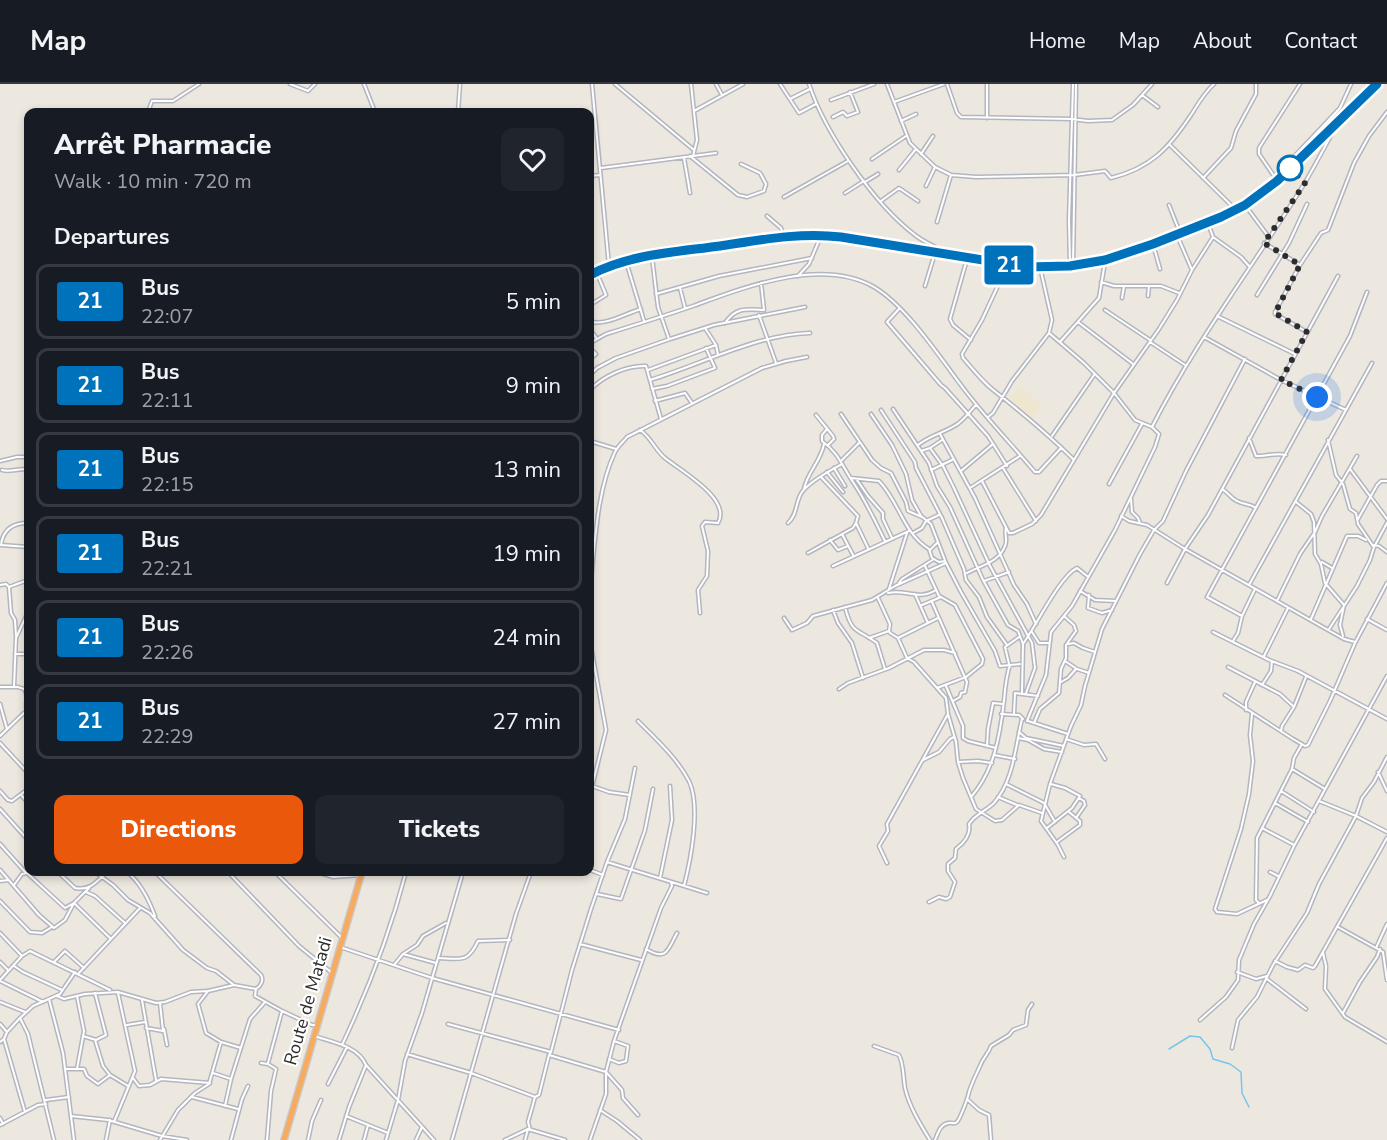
<!DOCTYPE html>
<html lang="en">
<head>
<meta charset="utf-8">
<style>
  :root { --surface:#171b24; --page:#20242c; --text:#f1f3f6; --muted:#9ea1a6; --line:#363941; --accent:#ea580c }
  body { margin:0; font-family:"Nunito Sans",sans-serif; background:var(--page); color:var(--text); height:100vh; display:flex; flex-direction:column; font-size:22px; white-space:nowrap }
  * { box-sizing:border-box; margin:0 }
  p { font-size:20px; color:var(--muted) }
  .icon { flex:none; width:33px; height:33px; fill:none; stroke:currentColor; stroke-width:2; stroke-linecap:round; stroke-linejoin:round }
  .map { position:relative; flex:1; overflow:hidden }
  .drawer { position:absolute; left:24px; top:24px; width:570px; height:768px; display:flex; flex-direction:column; background:var(--surface); border-radius:12px; box-shadow:0 3px 9px #0003 }
  .drawer>* { flex:none }
  .badge { padding:0 12px; border-radius:4px; font-size:21px; line-height:39px }
  .you { position:absolute; width:30px; height:30px; margin:-15px; border:4px solid #fff; border-radius:50%; background:#1a73e8; box-shadow:0 0 0 9px #1a73e833 }
  .map>.badge { position:absolute; translate:-50% -50%; box-shadow:0 0 0 3px #fff }
  h2 { padding:0 30px; font-size:22px; line-height:54px }
  .round { display:grid; place-items:center; flex:none; width:63px; height:63px; border-radius:12px; background:var(--page) }
  .overview { display:flex; align-items:center; justify-content:space-between; height:102px; padding:0 30px }
  h1 { font-size:28px; font-weight:800; line-height:45px }
  .button { display:flex; gap:12px; margin-top:auto; padding:12px 30px }
  .button a { flex:1; height:69px; border-radius:12px; background:var(--accent); color:#fff; font-size:24px; font-weight:800; line-height:69px; text-align:center }
  .button a+a { background:var(--page); color:var(--text) }
  ul { padding:0; list-style:none }
  li { display:flex; align-items:center; gap:18px; height:75px; margin:0 12px 9px; padding:0 18px; border:3px solid var(--line); border-radius:12px }
  li div { flex:1 }
  li b { display:block; font-size:22px }
  li em { font-style:normal }
  li .badge { min-width:66px; font-weight:700; text-align:center }
  header { display:flex; align-items:center; gap:36px; box-sizing:border-box; height:84px; padding:0 30px; background:var(--surface); border-bottom:2px solid var(--line) }
  header strong { font-size:28px }
  nav { display:flex; gap:33px; margin-inline-start:auto; font-size:21px }
  .map>svg:first-child { display:block }
  .education { fill:#eee6d0 }
  .lines { fill:none; stroke-linecap:round; stroke-linejoin:round }
  .stream { stroke:#77c6ea; stroke-width:1.5 }
  .street-casing { stroke:#b3b5bf; stroke-width:5 }
  .highway-casing { stroke:#c8c8c8; stroke-width:8 }
  .street { stroke:#fff; stroke-width:2 }
  .highway { stroke:#f8aa5f; stroke-width:5 }
  .line-casing { stroke:#fff; stroke-width:14 }
  .line { stroke:#0072bc; stroke-width:9 }
  .walk { stroke:#2c2c2c; stroke-width:6; stroke-dasharray:0 10.8 }
  .stop-dot { fill:#fff; stroke:#0072bc; stroke-width:3 }
  .labels { text-anchor:middle; stroke-width:4.5; stroke-linejoin:round; paint-order:stroke }
  .street-label { font-size:18px; fill:#2c2c2c; stroke:#fff }
</style>
</head>
<body>
<header>
<strong>Map</strong>
<nav><a>Home</a><a>Map</a><a>About</a><a>Contact</a></nav>
</header>
<div class="map">
<svg width="1387" height="1056" viewBox="0 0 1387 1056">
  <rect width="100%" height="100%" fill="#ede8df"/>
  <!-- education -->
  <path class="education" d="M1021,302l22,21 -12,12 -22,-21z"/>
  <g class="lines">
    <!-- stream -->
    <path class="stream" d="M1169,965l21,-13 10,1 10,12 3,10 17,5 11,8 1,21 7,14"/>
    <defs>
      <path id="street" d="M290,0l18,7 7,-7
        M364,0l11,28
        M592,0l17,182
        M615,0l79,66
        M716,0l6,11
        M780,0l19,29 17,-9
        M809,0c16,49 65,120 106,151 6,5 13,8 20,12v6l-10,33
        M887,0l23,59 25,24 16,8 25,2 98,-2 31,-4 6,7c40,-10 58,-30 80,-63 7,-11 13,-22 23,-31
        M947,0l10,29 4,4 111,2 16,2 24,-1 21,-15 19,-21
        M987,0v34
        M1142,11l16,12
        M790,15l20,-10
        M831,16l43,-16
        M894,18l50,-18
        M694,27l49,-27
        M148,28l4,-11h21l26,-17
        M458,28l2,-28
        M833,33l10,-5 4,4 11,-4 -8,-20
        M901,37l15,-7
        M1170,61l64,63
        M921,70l12,-18
        M690,72l48,39 9,2 17,-6 2,-7 -6,-11 -19,-9
        M693,72l23,-3
        M684,74l6,35
        M872,75l34,-23
        M601,84l92,-12 4,-16 -6,-56
        M899,86l17,-21
        M590,92l10,-1
        M1274,92l-15,-22v-6l41,-64
        M1275,93l65,-69 11,-24
        M1203,94l28,-30 5,-17 20,-37v-10
        M865,98l13,-8
        M926,102l9,-19
        M845,109l19,-12
        M784,113l64,-36
        M881,117l18,-13 19,13
        M1169,121l11,28
        M1245,121l23,31
        M767,132l14,12 2,8
        M937,138l14,-47
        M1208,139l5,14 28,20 8,9
        M1177,151l15,35
        M1264,159l36,22
        M1153,160l7,25
        M652,173l6,50 11,32
        M967,175l-17,60 3,6 18,15
        M626,177l18,60
        M1008,180l-26,56 -20,34 1,4c9,10 18,22 29,31 28,22 56,45 81,70
        M1070,180l-1,-43 4,-137
        M1073,182l3,-182
        M798,192l11,-12 11,-26
        M1101,198l13,4h47l18,7
        M761,199l3,27
        M680,204l5,20
        M656,210l63,-18 93,-18
        M1257,211l32,-52 18,-39
        M1148,212l1,-10
        M1122,214l2,-12
        M590,221l16,-10 -10,-24
        M899,225l-12,13 54,63 4,3 43,48 19,30
        M1105,226l45,30
        M759,231l17,48
        M1217,232l78,38
        M590,238c18,3 34,-8 51,-13
        M1078,238l55,42
        M725,239c11,-16 21,-14 39,-13
        M705,244l11,17 2,10
        M590,245l7,10
        M1307,248l-32,-18v-2l25,-47 21,-32 7,-3 26,-67 15,-27 18,-24
        M1204,253l77,43 65,30
        M1060,258l39,-44 6,-36
        M1150,258l35,23
        M590,259l16,-9c29,-9 58,-18 87,-28 52,-19 128,-49 181,-19 34,20 68,74 93,106 21,27 46,53 68,79h4l22,-24
        M590,264l6,6 -6,5
        M648,286l68,-25
        M590,291l7,-7 19,-10 54,-19 44,-14 91,-18
        M650,296c53,-16 104,-45 160,-47
        M652,305l15,-3 48,-18 -9,-20
        M590,306c13,-14 37,-25 56,-24l15,53
        M655,317l30,-8 7,10
        M893,325l36,54 8,23 13,21 33,73 25,45 10,6 5,13 -1,49
        M881,326l34,52 1,6 26,50 22,51 2,11 13,17 8,20 20,28
        M841,330l31,46 9,8 10,5 15,29 2,9 14,6
        M871,330l21,31 14,29 6,26 9,16 10,8 15,39 15,29 34,59 5,15 20,-2
        M816,331l17,21 1,3 -6,6
        M988,333l5,-4 19,-32 37,-48
        M1152,343c43,-85 102,-162 152,-243 11,-18 21,-38 31,-56
        M827,345l-5,6v6c17,12 20,25 31,41 13,19 22,39 32,59
        M640,346c11,7 15,20 25,28 16,13 67,41 53,65l-13,-1 -3,4 6,25 -1,25 -9,14 2,23
        M940,350l35,64 39,87 13,19 9,20
        M1052,352l42,-61
        M1249,354l7,18c11,1 18,-4 30,-1
        M1328,356l8,35 7,9 7,25 6,4 2,11 15,22
        M590,357l26,8
        M918,361c11,-9 25,-12 38,-20 8,-5 13,-13 20,-20
        M930,364l13,18 11,22 36,78 42,77 3,25 -9,25
        M921,367l9,-3 12,-8
        M842,376l18,-18
        M0,377l17,-4h11
        M834,384l11,18
        M1003,384l33,53
        M1350,385l37,50
        M2,386c9,3 18,-3 26,0
        M931,386l21,-10
        M961,387l32,-27
        M827,388l16,20
        M821,393l37,39 -2,7 12,25
        M851,394l28,3c21,22 24,52 50,68l3,9 7,4 6,-1
        M857,396l11,16 15,17v6l9,19
        M982,397l27,52h4l19,-9 9,-9 73,-122 45,-64 18,-29 15,-30 21,-33
        M1109,400l33,-60
        M970,404l50,-32
        M804,405c3,-16 17,-28 20,-45
        M1222,405c6,3 8,9 15,12 7,4 12,2 19,7
        M1131,415l1,13 6,6 2,5
        M1296,418l15,12 3,8 1,32 6,10 4,19 19,22 -4,20 3,11
        M1121,432l8,5 18,4 38,24 159,90 11,3
        M1358,435l19,-34 4,-4h6
        M788,439c10,-9 7,-21 14,-31 8,-11 29,-22 40,-28
        M913,449l9,-5 4,-7 13,-6
        M842,450l11,21
        M830,456l8,10 10,-4
        M1,461c2,-16 12,-22 27,-22
        M1,461l27,2
        M1374,461l5,1 8,6
        M930,466l8,-8
        M808,469l45,-25 3,-5
        M1322,478l10,6
        M833,482l76,-35
        M925,482l14,30 16,9 28,54 -1,5 -16,13 -29,11
        M967,489c15,-8 32,-11 38,-27 3,-7 -1,-12 1,-19
        M984,497l25,-9
        M899,499l3,-4 32,-20
        M1167,499l18,-34 23,-34 130,-239
        M0,501l6,-1 3,3 2,26 4,7 1,16
        M1249,501l123,-222
        M9,503l19,-7
        M889,505l18,-56
        M590,506c5,-43 6,-98 25,-138 3,-6 8,-10 12,-15l135,-69 24,-7 21,-4
        M1080,507l15,9 21,1
        M888,509c19,-4 30,8 48,-3
        M915,510l13,29
        M1089,511l-1,13 14,5 10,-3
        M878,514l12,26 -1,7
        M1277,517l23,-47 15,-22 7,-16 35,-60
        M932,518l35,80 -2,10 -4,1 -1,4 -7,4
        M922,521l19,-8
        M845,523c7,28 12,21 32,36l8,26
        M833,526l5,13 14,20 11,35
        M1242,532l-35,-19 143,-261 17,-44
        M784,534l8,12 15,-7 6,-7 59,-16 23,-14 51,-23
        M1311,535l36,-83h11l8,4
        M1367,535l20,11
        M1329,545l28,-43 13,-26 4,-13 13,-24
        M889,547l1,2 8,5 9,20 7,4 32,36 2,16 8,28 2,20 5,16 13,31 19,12 7,-1 17,-15 23,8
        M1032,548l7,11h10
        M1213,548l56,28 29,11 89,48
        M869,554l20,-7
        M898,554l40,-20
        M590,557l16,89 -16,65
        M1233,557l5,-8 4,-17 13,-27
        M1023,560c13,-18 37,-68 54,-76l10,8
        M1068,560l6,-1 9,5 12,4
        M15,570h13
        M1264,572l24,-48
        M1065,577l12,8 12,4
        M1009,580l-4,-17 14,-10
        M1228,583l52,27 14,13
        M1061,598l7,-4 8,-9
        M1262,601l9,-14 1,-10
        M14,602l2,-48 12,-26
        M946,602l17,40v12l5,3 28,7
        M0,603h18l6,2c6,8 -1,17 4,25
        M839,605l9,-6 41,-15 35,-18h20l11,3
        M1225,611l68,44 12,7 3,-1 22,-44 25,-58 32,-60
        M0,620l7,25
        M1246,626v-8l9,-20
        M1001,630l18,1 4,4
        M1014,630l1,-21 23,3
        M1252,630l-2,21 3,26 -4,33 -8,35 -26,80 2,3 20,2 30,-14
        M638,637c18,18 39,37 51,60 12,25 2,78 -5,105
        M1027,637l19,-46 5,-43 21,-26 43,-76 40,-83 4,-13 -7,-7 -17,-7 -21,-27 -30,-30 -35,-30 3,-13 -12,-53
        M1028,637l40,13
        M1034,639l6,-14 19,-16 2,-24 5,-11v-13l10,-14 -2,-6 -9,-8
        M1281,647l1,-5 12,-19 12,-30
        M1019,648l7,6 38,8
        M0,652l26,-25h2
        M1018,654l10,2 16,9 18,3
        M1066,655l18,6 12,-1 9,15
        M0,659l28,30
        M987,662l1,-17 5,-26 10,1
        M994,671l21,4
        M923,676l16,-8 11,-13 4,-2
        M958,678l20,-1 14,2
        M1292,685l33,20
        M1378,688l9,19
        M1006,700l38,19 11,19
        M592,702l17,6 21,3
        M0,707l8,9 4,1 16,-12
        M1281,707l33,21
        M22,712l6,7
        M971,713c23,-26 29,-61 33,-96 1,-12 2,-25 6,-36
        M998,713l19,8
        M1319,717l37,15 31,16
        M1275,719l33,19
        M0,725l28,31
        M1076,734l9,-13 -1,-4 -5,-3
        M1047,744l25,-20 8,-12 -15,-8 -14,-4
        M1262,744l32,17
        M1057,758l23,-17v-4l-11,-9
        M0,760l26,29
        M1064,773l-6,-12 -17,-24 9,-37 21,-58 10,-21 4,-19 17,-57 38,-75 14,-24 9,-9 23,-50 59,-112
        M607,778l100,31
        M887,779l-8,-17 9,-15 -1,-7 61,-110
        M0,786l39,45 15,13 11,-8 9,-17 15,-15
        M590,786l13,5
        M58,788l17,16c16,3 22,-7 32,-16
        M95,788l18,13 15,15 22,13 33,37 24,18 9,3 18,14
        M127,788c13,10 22,28 28,44
        M155,788l106,103c3,5 0,11 -5,14l-1,7 27,15 30,14h5
        M228,788l71,74 33,27
        M275,788l66,65
        M317,788l16,5 28,-2
        M1270,788l8,4
        M660,794l12,-58 -2,-34
        M0,797l9,-1
        M14,801l8,-11 5,-1 38,35 9,-5 37,36
        M86,808l9,4 30,27
        M597,810l24,5 24,-69 8,-41
        M0,817l30,31 12,1 10,-6
        M929,818l10,-5 7,2 4,-2 5,-15 -7,-11v-7l7,-6 1,-9c8,-6 15,-15 13,-25 6,-10 17,-13 25,-21 20,-23 21,-56 28,-84
        M1259,819l-3,-3 1,-62 35,-69 2,-11 8,-14
        M1338,843l45,25 4,28
        M0,849l22,23
        M580,860l61,16
        M340,863l92,31 187,52
        M1376,864l11,-24
        M646,865c21,13 22,0 31,-16
        M1323,869l3,13 -1,23 20,28 42,25
        M403,870l14,-9 6,-9 23,-13
        M439,874c22,1 29,5 39,-17l32,-1
        M1275,877l12,6 11,3 7,-5 8,3 2,-2 72,-128
        M0,878l8,8
        M54,878l11,-11 19,17
        M394,881l9,-11 33,9
        M14,882l9,6 39,18
        M1237,888l19,7 11,-3
        M78,890l62,-66
        M1267,895l39,30
        M0,896l22,-24 8,-5 80,39
        M0,897l43,21
        M208,907l-10,13 8,29 15,9 20,6
        M57,912l7,3 21,-5 33,-2 38,11 9,-1 26,-10 17,-1 26,-6 22,4
        M49,915l14,54 11,87
        M142,916l14,80
        M0,918l25,10
        M1343,929l17,-31 17,-25 3,-8
        M20,934l8,16 26,106
        M1200,936l26,-23 12,-17 1,-20 15,-36 16,-28 24,-50 93,-170
        M0,940l7,8 13,-14 13,-12 27,-12 15,-22
        M448,940l103,28 -2,3 57,17 16,18 1,8 15,17
        M127,941l18,-3
        M146,944l17,3 -3,-28
        M164,945l3,16
        M83,952l13,4 10,-5 -11,-42
        M314,952c18,6 44,10 52,29l68,75
        M4,955l21,73
        M95,956l8,26 7,9
        M0,958l4,-3 3,-7
        M342,961c27,-57 48,-112 64,-173
        M874,962l25,9c5,10 4,22 6,33 4,18 15,36 25,52
        M1232,964l6,-28 19,-23 16,-32 34,-52 12,-29 37,-68 6,-18 12,-16 13,-25
        M551,968l21,-82 19,-61 16,-47 18,-43 10,-51
        M407,970l64,19 64,24
        M609,975l10,4 7,-2 2,-15 -14,-5
        M261,979l7,1 8,5 -5,22 -4,49
        M268,979l14,-52
        M65,985h19l3,7 11,8 12,-9 18,11
        M77,985l7,-38 -7,-35
        M213,989l18,6 -6,27
        M133,994l6,8 11,-1 11,-6 49,4
        M231,995l19,-60 15,-17
        M328,1000l19,-37
        M192,1013l46,12
        M967,1015l12,11 10,5 2,25
        M46,1016l23,-3
        M600,1026l17,11 23,19
        M71,1032l37,4 54,16 25,4
        M346,1032l42,17
        M0,1034l3,6
        M114,1038l21,-51 -17,-78
        M0,1041l38,-20 8,-1
        M530,1046l-2,-8 7,-25 4,-2 10,-40
        M106,1056l4,-20
        M160,1056l18,-30 17,-17 14,-9 12,-42
        M231,1056l11,-41 6,-13
        M308,1056l4,-19 9,-21
        M339,1056l10,-33 17,-42
        M364,1056l4,-15
        M386,1056l12,-40 7,-39 17,-48 41,-141
        M416,1056l6,-13
        M452,1056l64,-226 15,-42
        M505,1056l23,-11 37,11
        M525,1056l3,-11
        M590,1056l16,-46v-22l8,-31 47,-133 11,-22 -1,-4
        M935,1056c3,-7 5,-16 14,-17 3,-1 5,2 8,-1 3,-3 10,-22 11,-26 2,-10 8,-21 12,-30 3,-9 8,-11 11,-20l18,-11 4,-5 13,-5 2,-15 4,-6"/>
      <path id="highway" d="M590,190c39,-20 87,-22 130,-28 40,-6 80,-14 121,-9l186,30 43,-1 35,-6 48,-16 68,-27 24,-12 32,-24 100,-97
        M284,1056l78,-268"/>
    </defs>
    <!-- street casing -->
    <use href="#street" class="street-casing"/>
    <!-- highway casing -->
    <use href="#highway" class="highway-casing"/>
    <!-- street -->
    <use href="#street" class="street"/>
    <!-- highway -->
    <use href="#highway" class="highway"/>
  </g>
  <g class="lines">
    <defs>
      <path id="line" d="M590,191c39,-21 87,-23 130,-29 40,-6 80,-14 121,-9l185,30 44,-1 35,-6 48,-16 68,-27 24,-12 32,-24 100,-97"/>
    </defs>
    <!-- line casing -->
    <use href="#line" class="line-casing"/>
    <!-- line -->
    <use href="#line" class="line"/>
    <!-- walk -->
    <path class="walk" d="M1290,84l15,15 -41,60 36,22 -25,48 32,19 -26,48 36,17"/>
  </g>
  <!-- markers -->
  <circle class="stop-dot" cx="1290" cy="84" r="12"/>
  <g class="labels">
    <!-- street labels -->
    <g class="street-label">
      <text transform="translate(308 917) rotate(-74)" y="6">Route de Matadi</text>
    </g>
  </g>
</svg>
<div class="you" style="left:1317px;top:313px"></div>
<b class="badge" style="left:1009px;top:181px;background:#0072bc;color:#fff">21</b>
<section class="drawer">
<div class="overview"><div><h1>Arrêt Pharmacie</h1><p>Walk · 10 min · 720 m</p></div><a class="round"><svg class="icon" aria-label="heart" viewBox="0 0 24 24"><path d="M12 20l-8-8c-3-5 5-10 8-4 3-6 11-1 8 4z"/></svg></a></div>
<h2>Departures</h2>
<ul>
<li><span class="badge" style="background:#0072bc;color:#fff">21</span><div><b>Bus</b><p>22:07</p></div><em>5 min</em></li>
<li><span class="badge" style="background:#0072bc;color:#fff">21</span><div><b>Bus</b><p>22:11</p></div><em>9 min</em></li>
<li><span class="badge" style="background:#0072bc;color:#fff">21</span><div><b>Bus</b><p>22:15</p></div><em>13 min</em></li>
<li><span class="badge" style="background:#0072bc;color:#fff">21</span><div><b>Bus</b><p>22:21</p></div><em>19 min</em></li>
<li><span class="badge" style="background:#0072bc;color:#fff">21</span><div><b>Bus</b><p>22:26</p></div><em>24 min</em></li>
<li><span class="badge" style="background:#0072bc;color:#fff">21</span><div><b>Bus</b><p>22:29</p></div><em>27 min</em></li>
</ul>
<div class="button"><a>Directions</a><a>Tickets</a></div>
</section>
</div>
</body>
</html>
